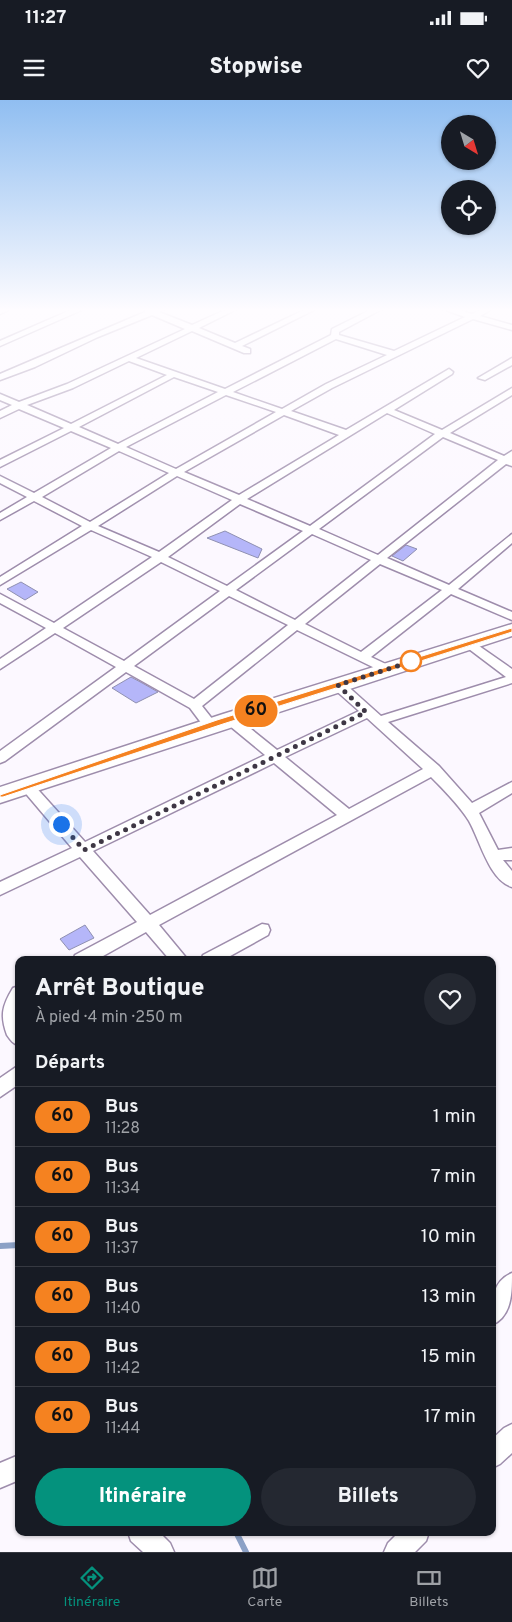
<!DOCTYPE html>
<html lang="fr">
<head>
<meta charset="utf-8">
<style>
  :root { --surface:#171b24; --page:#242831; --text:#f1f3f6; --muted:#9ea1a6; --line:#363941; --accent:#04927d }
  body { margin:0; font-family:Overpass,sans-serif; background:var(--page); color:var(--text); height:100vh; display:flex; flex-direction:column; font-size:19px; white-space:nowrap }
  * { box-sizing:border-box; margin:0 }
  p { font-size:16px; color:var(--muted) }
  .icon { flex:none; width:28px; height:28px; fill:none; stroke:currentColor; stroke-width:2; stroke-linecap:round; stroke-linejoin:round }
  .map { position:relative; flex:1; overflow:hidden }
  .side { position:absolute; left:15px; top:856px; width:481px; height:580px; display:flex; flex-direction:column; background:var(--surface); border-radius:10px; box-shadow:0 1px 4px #0004 }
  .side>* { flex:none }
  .badge { padding:0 10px; border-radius:16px; font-size:18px; line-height:32px }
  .needle { width:32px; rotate:142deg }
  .fabs { position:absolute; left:441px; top:15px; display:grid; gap:10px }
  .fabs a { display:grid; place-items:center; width:55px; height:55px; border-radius:50%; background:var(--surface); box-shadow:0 1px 4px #0004; font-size:25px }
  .you { position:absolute; width:25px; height:25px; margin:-12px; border:4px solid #fff; border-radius:50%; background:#1a73e8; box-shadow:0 0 0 8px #1a73e833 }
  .map>.badge { position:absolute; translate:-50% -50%; box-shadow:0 0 0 2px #fff }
  h2 { padding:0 20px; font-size:19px; line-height:45px }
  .round { display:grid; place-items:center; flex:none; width:52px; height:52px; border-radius:26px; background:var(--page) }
  .head { display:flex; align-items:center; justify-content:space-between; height:85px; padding:0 20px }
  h1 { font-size:24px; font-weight:800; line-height:38px }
  .action { display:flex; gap:10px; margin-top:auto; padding:10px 20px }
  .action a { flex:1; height:58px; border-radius:30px; background:var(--accent); color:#fff; font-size:20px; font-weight:800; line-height:58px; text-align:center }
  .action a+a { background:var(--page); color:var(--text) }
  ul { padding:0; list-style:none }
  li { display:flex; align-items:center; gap:15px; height:60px; padding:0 20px; border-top:1px solid var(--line) }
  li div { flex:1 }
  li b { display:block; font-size:19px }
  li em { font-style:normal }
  li .badge { min-width:55px; font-weight:700; text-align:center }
  .status { display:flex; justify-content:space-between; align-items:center; height:35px; padding:0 25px; background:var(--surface); direction:ltr }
  .status svg { height:14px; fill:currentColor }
  header { display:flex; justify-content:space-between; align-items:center; height:65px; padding:0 20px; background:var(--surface); font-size:22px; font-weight:800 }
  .menu { display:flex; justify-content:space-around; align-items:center; height:70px; border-top:1px solid var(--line); background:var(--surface); font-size:14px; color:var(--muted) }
  .menu a { display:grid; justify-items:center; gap:2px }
  .menu .active { color:var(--accent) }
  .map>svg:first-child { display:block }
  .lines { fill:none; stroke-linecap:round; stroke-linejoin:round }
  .stream { stroke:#8ca1c6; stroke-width:6 }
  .building { fill:#b5b6f9; stroke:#8f90b1 }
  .street-casing { stroke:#9e8dac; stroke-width:3 }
  .secondary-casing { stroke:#9e8dac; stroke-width:3 }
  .street { fill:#fff; fill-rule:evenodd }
  .secondary { fill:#fff; fill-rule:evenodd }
  .line { fill:#f58220; stroke:#fff }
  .walk { stroke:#3e3744; stroke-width:5; stroke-dasharray:0 9 }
  .stop-dot { fill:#fff; stroke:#f58220; stroke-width:2.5 }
</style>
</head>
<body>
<div class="status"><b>11:27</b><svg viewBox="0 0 49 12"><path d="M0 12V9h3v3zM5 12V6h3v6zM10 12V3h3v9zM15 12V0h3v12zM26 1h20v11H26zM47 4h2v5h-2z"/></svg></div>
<header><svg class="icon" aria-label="menu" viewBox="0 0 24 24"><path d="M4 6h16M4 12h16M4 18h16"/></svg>Stopwise<svg class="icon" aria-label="heart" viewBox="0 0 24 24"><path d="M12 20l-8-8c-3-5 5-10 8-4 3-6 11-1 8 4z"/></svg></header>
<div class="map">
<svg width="512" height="1452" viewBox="0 0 512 1452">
  <rect width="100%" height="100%" fill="#fcf8ff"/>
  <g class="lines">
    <!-- stream -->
    <path class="stream" d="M0,1146l19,-1
      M236,1432l10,20"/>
  </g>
  <!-- building -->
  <path class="building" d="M225,431l37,18 -4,9 -51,-20z
    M406,445l11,4 -14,12 -11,-5z
    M21,482l17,10 -13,8 -18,-11z
    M131,577l13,7 14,8 -22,11 -24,-15z
    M85,825l9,13 -25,12 -9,-11z"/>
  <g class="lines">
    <defs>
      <path id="street" d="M0,209h11l-11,5z
        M73,209h11l-84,37v-5z
        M144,209h20l-5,3 33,13 35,-16h10l-38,19 36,15 71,-34h10l-74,37 8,3v4h-6l-52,-22 -56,27 89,31 106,-54 1,-6 40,-20h10l-43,23v3l55,16 71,-34 -22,-8h13l16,5 10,-5h10l-12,7 32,9v5l-39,-11 -141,69 -41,23 55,19 103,-61 4,3 -1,2 -58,36 48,20 70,-42v7l-62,38 54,23 8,-5v15l-6,-2 -119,94 62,27 63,-51v9l-54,46 54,23v8l-61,-26 -80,63 19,9 1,3 -6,4 -88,-43 -95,76 15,19 -7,4 -5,-1 -15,-20 -64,-36 -121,89 -5,2v-12l116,-84 -61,-34 -55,36v-10l46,-31 -46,-25v-9l54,29 98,-66 -61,-27 -91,55v-8l82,-51 -48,-25 -34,19v-7l27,-16 -27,-14v-7l34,17 77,-45 -40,-17 -71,36v-7l64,-32 -45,-19 -19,9v-7l12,-6 -12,-5v-6l19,8 48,-18 118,-55 -33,-14 -54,22 -63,30 -35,13v-6l145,-62zM336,239l51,16 -61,29 -44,25 -49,-17zM129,261l38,14 -96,49 -44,-19 46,-17zM174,277l44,15 -100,52 -39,-17zM226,295l50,17 -100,57 -50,-22zM387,313l48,21 -125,92 -63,-27zM284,315l55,20 -100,60 -55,-23zM443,337l55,23 -120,95 -59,-26zM119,351l50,22 -79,49 -48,-25zM177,376l55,24 -73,52 -61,-26zM240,404l63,27 -76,55 -59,-29zM312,434l59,26 -76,60 -59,-30zM161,462l59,29 -96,70 -61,-33zM380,464l62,26 -81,62 -56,-28zM229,496l59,29 -94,74 -60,-33z
        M512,258v7l-27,15 -7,-2z
        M469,539l43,30v14l-124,39 51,44 33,37 40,-21v11l-33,20 19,37 14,-2v12h-9l9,11v16c-23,-7 -32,-47 -43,-66 -10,-16 -25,-31 -38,-44l-272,148 29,35h-18l-24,-28 -50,28h-23l2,-5 62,-33 -57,-65 -80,38v-13l72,-34 -50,-59 -2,-3 2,-3h10l53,59 180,-87 -40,-33 -2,-3 2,-3h10l42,34 82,-39 -26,-23 -2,-3 2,-3h10l38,34 125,-39 -41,-31 -2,-3zM367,618l56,51 -74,40 -64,-52zM274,663l63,52 -187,100 -57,-64z
        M262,824l6,1 2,5 -2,5 -45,25h-22l2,-5z
        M19,886v23l-3,11 3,3v23c-6,-3 -8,-5 -12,-11 -7,-19 -5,-29 6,-47z
        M19,965v19l-19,13v-19z
        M512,1173c0,20 0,43 -20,52 0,-20 -2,-43 20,-52z
        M512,1324v29l-12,11 -8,4v-29l12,-11z
        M19,1355v25l-19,8v-25z
        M128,1432h31l11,11 4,9h-31l-12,-11z
        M399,1432h30l-3,9 -11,11h-31l4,-9z"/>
      <path id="secondary" d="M512,524v12l-512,167v-16l223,-73z"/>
    </defs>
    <!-- street casing -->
    <use href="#street" class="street-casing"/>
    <!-- secondary casing -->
    <use href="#secondary" class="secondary-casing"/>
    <!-- street -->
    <use href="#street" class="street"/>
    <!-- secondary -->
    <use href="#secondary" class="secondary"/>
  </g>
  <!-- sky -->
  <linearGradient id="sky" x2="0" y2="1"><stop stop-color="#90bef1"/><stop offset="0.51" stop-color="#fefcff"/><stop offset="1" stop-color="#fefcff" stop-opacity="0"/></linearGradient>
  <rect width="512" height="412" fill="url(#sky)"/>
  <!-- line -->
  <path class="line" d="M512,528v4l-289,92 -220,73h-3v-2l217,-75z"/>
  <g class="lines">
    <!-- walk -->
    <path class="walk" d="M61,724l23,26 282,-138 -28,-27 81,-26 -8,2"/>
  </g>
  <!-- markers -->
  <circle class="stop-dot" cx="411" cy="561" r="10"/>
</svg>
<div class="fabs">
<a><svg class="needle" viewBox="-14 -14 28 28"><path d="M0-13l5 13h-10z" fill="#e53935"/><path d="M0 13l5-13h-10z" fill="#9ea1a6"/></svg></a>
<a><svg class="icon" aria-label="locate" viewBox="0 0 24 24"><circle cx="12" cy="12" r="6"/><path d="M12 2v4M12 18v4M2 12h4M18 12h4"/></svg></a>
</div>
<div class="you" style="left:61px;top:724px"></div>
<b class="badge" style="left:256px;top:611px;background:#f58220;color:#111">60</b>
<section class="side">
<div class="head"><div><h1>Arrêt Boutique</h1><p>À pied · 4 min · 250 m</p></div><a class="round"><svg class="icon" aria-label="heart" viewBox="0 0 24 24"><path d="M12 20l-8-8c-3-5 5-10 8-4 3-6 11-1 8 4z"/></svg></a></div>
<h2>Départs</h2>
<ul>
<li><span class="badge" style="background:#f58220;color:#111">60</span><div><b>Bus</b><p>11:28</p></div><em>1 min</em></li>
<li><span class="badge" style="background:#f58220;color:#111">60</span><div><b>Bus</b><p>11:34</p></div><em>7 min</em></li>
<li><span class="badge" style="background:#f58220;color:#111">60</span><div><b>Bus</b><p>11:37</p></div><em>10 min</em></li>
<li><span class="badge" style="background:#f58220;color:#111">60</span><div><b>Bus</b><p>11:40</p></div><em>13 min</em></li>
<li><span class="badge" style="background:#f58220;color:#111">60</span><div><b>Bus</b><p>11:42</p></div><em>15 min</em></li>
<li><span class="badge" style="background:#f58220;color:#111">60</span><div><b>Bus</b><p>11:44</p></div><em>17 min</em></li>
</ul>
<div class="action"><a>Itinéraire</a><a>Billets</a></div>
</section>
</div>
<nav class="menu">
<a class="active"><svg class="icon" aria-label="directions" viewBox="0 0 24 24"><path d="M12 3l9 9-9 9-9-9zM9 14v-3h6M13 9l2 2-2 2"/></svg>Itinéraire</a>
<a><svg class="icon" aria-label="map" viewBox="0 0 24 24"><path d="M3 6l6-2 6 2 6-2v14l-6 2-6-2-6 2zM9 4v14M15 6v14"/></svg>Carte</a>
<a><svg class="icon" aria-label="tickets" viewBox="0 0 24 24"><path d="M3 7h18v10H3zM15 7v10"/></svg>Billets</a>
</nav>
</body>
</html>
